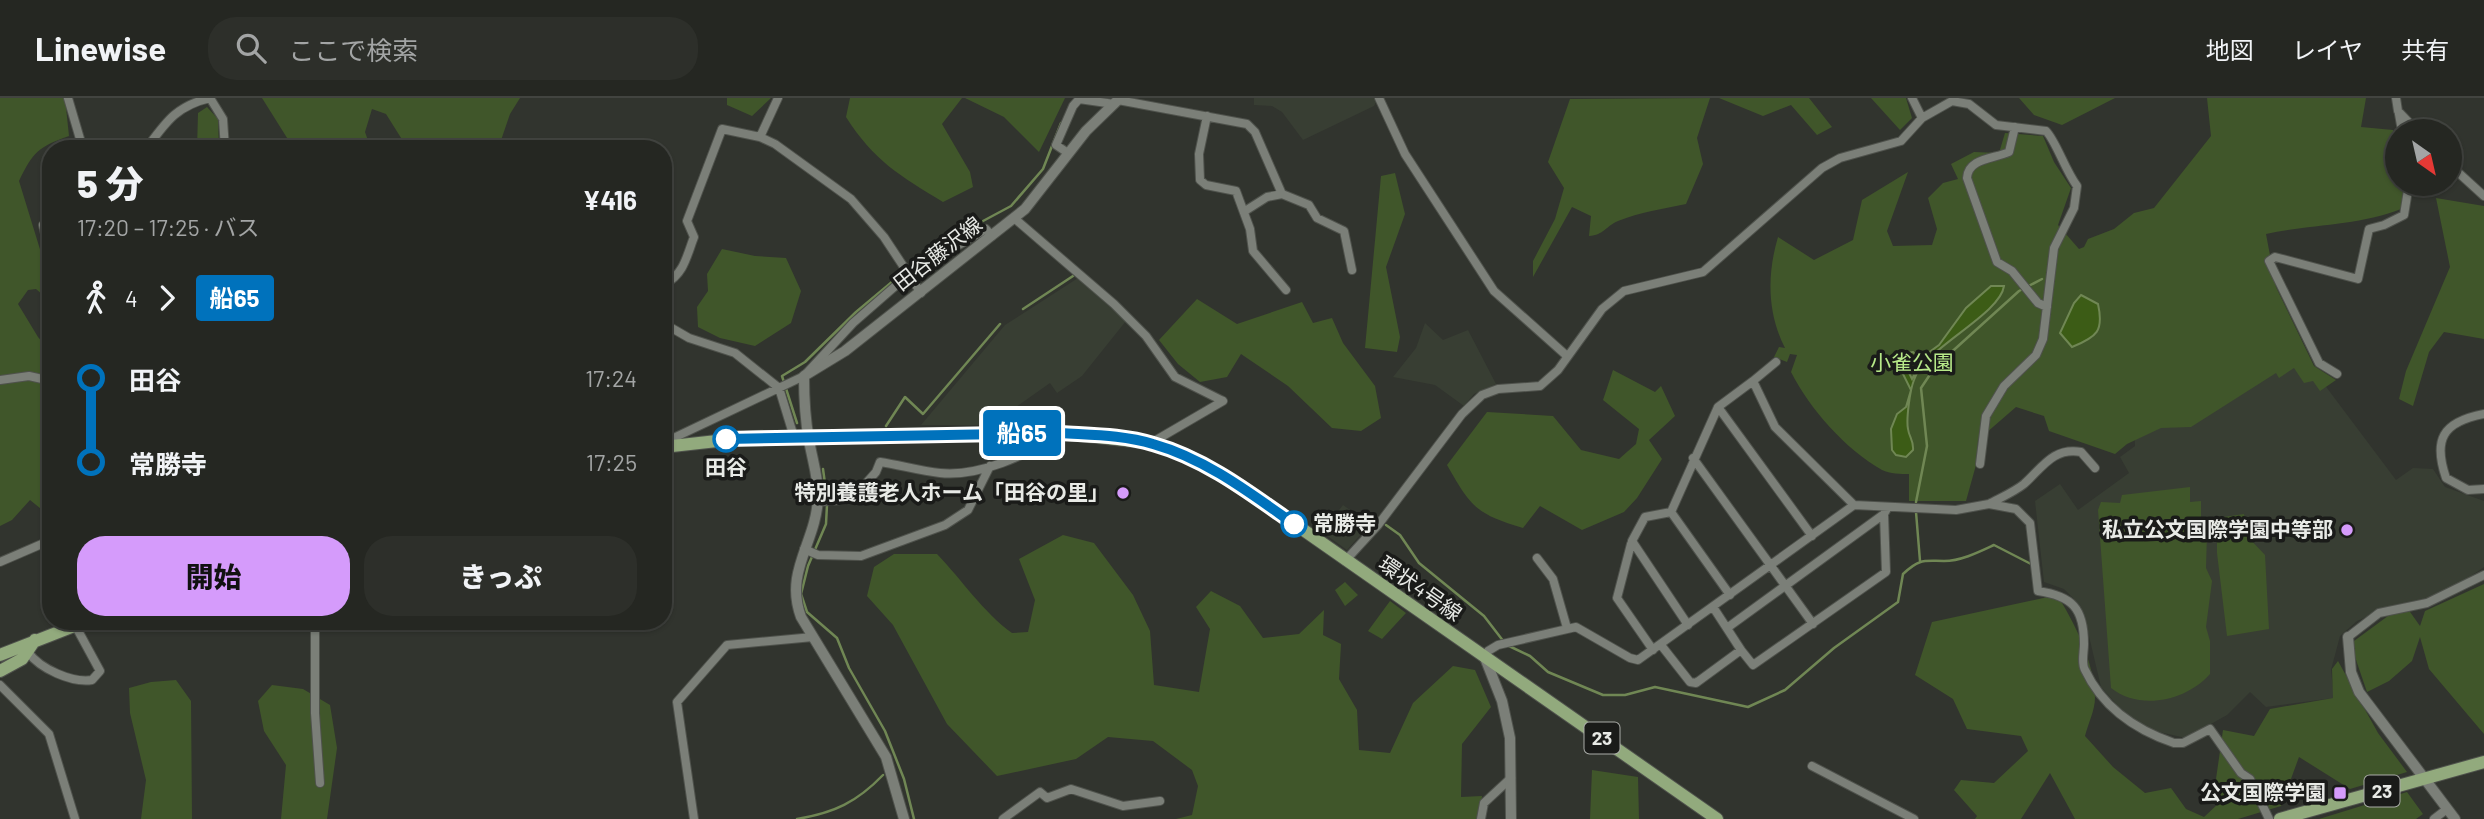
<!DOCTYPE html>
<html lang="ja">
<head>
<meta charset="utf-8">
<style>
  :root { --surface:#252722; --page:#2d2f2a; --text:#f1f3f6; --muted:#a3a5a5; --line:#424440; --accent:#d59bfb }
  body { margin:0; font-family:Barlow,"Noto Sans JP",sans-serif; background:var(--page); color:var(--text); height:100vh; display:flex; flex-direction:column; font-size:26px; white-space:nowrap }
  * { box-sizing:border-box; margin:0 }
  p { font-size:23px; color:var(--muted) }
  .icon { flex:none; width:38px; height:38px; fill:none; stroke:currentColor; stroke-width:2; stroke-linecap:round; stroke-linejoin:round }
  .map { position:relative; flex:1; overflow:hidden }
  .details { position:absolute; left:42px; top:42px; width:630px; height:490px; display:flex; flex-direction:column; background:var(--surface); border-radius:28px; box-shadow:0 2px 5px #0004,0 0 0 2px var(--line) }
  .details>* { flex:none }
  .badge { padding:0 14px; border-radius:5px; font-size:24px; line-height:46px }
  .needle { width:46px; rotate:146deg }
  .tools { position:absolute; left:2385px; top:21px; display:grid; gap:14px }
  .tools a { display:grid; place-items:center; width:77px; height:77px; border-radius:50%; background:var(--surface); box-shadow:0 2px 5px #0004,0 0 0 2px var(--line); font-size:35px }
  .map>.badge { position:absolute; translate:-50% -50%; box-shadow:0 0 0 4px #fff }
  .legs { display:flex; align-items:center; gap:10px; height:77px; padding:0 35px; font-size:23px }
  .legs p { margin-inline-start:auto }
  .summary { display:flex; align-items:center; justify-content:space-between; height:119px; padding:0 35px }
  h1 { font-size:38px; font-weight:800; line-height:52px }
  .cta { display:flex; gap:14px; margin-top:auto; padding:14px 35px }
  .cta a { flex:1; height:80px; border-radius:28px; background:var(--accent); color:#111; font-size:28px; font-weight:800; line-height:80px; text-align:center }
  .cta a+a { background:var(--page); color:var(--text) }
  ul { padding:0 35px; list-style:none }
  li { display:flex; align-items:center; gap:24px; height:84px; font-size:26px }
  li i { display:grid; place-items:center; width:10px; height:100%; margin:0 9px; background:currentColor }
  li i::after { content:''; width:18px; height:18px; margin:-9px; border:5px solid; border-radius:50%; background:var(--surface) }
  li p { margin-inline-start:auto }
  li:first-child i { background:linear-gradient(#0000 50%,currentColor 0) }
  li:last-child i { background:linear-gradient(currentColor 50%,#0000 0) }
  header { display:flex; align-items:center; gap:42px; box-sizing:border-box; height:98px; padding:0 35px; background:var(--surface); border-bottom:2px solid var(--line) }
  header strong { font-size:33px }
  nav { display:flex; gap:38px; margin-inline-start:auto; font-size:24px }
  .search { width:490px; height:63px; background:var(--page); display:flex; align-items:center; gap:18px; box-sizing:border-box; padding:0 24px; border-radius:28px; color:var(--muted); font-size:26px }
  .map>svg:first-child { display:block }
  .built { fill:#383e33 }
  .green { fill:#40562a }
  .water { fill:#3c5c16; stroke:#708754; stroke-width:2 }
  .lines { fill:none; stroke-linecap:round; stroke-linejoin:round }
  .stream { stroke:#708754; stroke-width:2.5 }
  .street-casing { stroke:#4f524c; stroke-width:10 }
  .secondary-casing { stroke:#4f524c; stroke-width:12 }
  .primary-casing { stroke:#4f524c; stroke-width:14 }
  .street { stroke:#7b7f78; stroke-width:8 }
  .secondary { stroke:#7b7f78; stroke-width:10 }
  .primary { stroke:#92aa7d; stroke-width:12 }
  .line-1-casing { stroke:#fff; stroke-width:16 }
  .line-1 { stroke:#0072bc; stroke-width:10 }
  .stop-1-dot { fill:#fff; stroke:#0072bc; stroke-width:3.5 }
  .poi-dot { fill:#d59bfb; stroke:#1a1b19; stroke-width:2.5 }
  .labels { text-anchor:middle; stroke-width:7; stroke-linejoin:round; paint-order:stroke }
  .shield { fill:#1a1b19; stroke:#aaaca8; stroke-width:2 }
  .shield-label { font-size:19px; font-weight:bold; fill:#e8eae6 }
  .street-label { font-size:21px; fill:#e8eae6; stroke:#1a1b19 }
  .park-label { font-size:21px; fill:#b7e989; stroke:#1a1b19 }
  .stop-label { font-size:21px; font-weight:bold; fill:#e8eae6; stroke:#1a1b19 }
  .poi-label { font-size:21px; font-weight:bold; fill:#e8eae6; stroke:#1a1b19; text-anchor:end }
</style>
</head>
<body>
<header>
<strong>Linewise</strong>
<div class="search"><svg class="icon" aria-label="search" viewBox="0 0 24 24"><circle cx="10" cy="10" r="6"/><path d="M15 15l6 6"/></svg>ここで検索</div>
<nav><a>地図</a><a>レイヤ</a><a>共有</a></nav>
</header>
<div class="map">
<svg width="2484" height="721" viewBox="0 0 2484 721">
  <rect width="100%" height="100%" fill="#31342e"/>
  <!-- built -->
  <path class="built" d="M1254,0h120l2,4 -2,4 -71,34 -21,-28 -10,-6 -18,-1z
    M1078,180l48,43 -44,55 -25,17 -7,-10 -54,38 -13,-1 -1,5h-61l84,-100z
    M1425,225l18,17 25,-10 28,54 -22,10 -10,12 -29,-21 -42,-8 23,-29z
    M2300,254l96,128 17,-12 20,1 12,18 39,14v66l-26,18 -31,13 -34,7 -36,16 -17,15 -9,34 3,28 -68,9 -16,-15 -23,23 -41,23 -36,-8 -23,-14 -26,-29 -17,-72 -7,-13 -13,-13 -20,-7 -9,-81 25,-17 18,26 51,-37 -9,-16 15,-11 -1,-22z
    M1343,407l27,19 -23,26 -25,-18z"/>
  <!-- green -->
  <path class="green" d="M0,0h65l4,38c-31,11 -36,16 -50,45l32,104 -1,9 -6,2 -8,-7 -8,1 -10,14 20,33 13,15v143l-4,1 4,21 -21,-17 -18,20 -12,6z
    M262,0h258l-10,16 -12,35h-90l-22,-35 -14,-5 -7,23 6,17h-77z
    M727,0h44l-19,18 -25,-11z
    M850,0h112l-20,26 28,48 3,15 -30,15c-44,-27 -69,-41 -97,-85z
    M965,0h100l-26,54 -35,-35z
    M1710,0l-13,40 6,26 -17,40c-23,5 -46,8 -68,17 -12,5 -14,14 -29,15l2,-20 -19,-9 -39,70v-16l22,-42 9,-31 -16,-26 22,-63z
    M1719,0h90l23,29 -15,8 -26,-30 -28,11z
    M1871,0h35l6,20 -12,12z
    M2019,0h96l-53,27 -28,-10z
    M2207,0h159l-5,29 32,3 4,19 1,35h6l-3,25c-42,17 -91,15 -135,25l10,53 38,79 22,14 -16,11 -7,-10 -9,2 -10,-15 -15,10 -3,-5 -85,54 -30,1 -34,16 -12,10 -66,-23 -5,-15 -28,-9 -38,33 -2,25 -10,36h-57v-27c-8,0 -19,0 -27,-4 -37,-21 -72,-61 -91,-98l6,-17 -7,-1 -3,8 -13,-5 5,-10 6,1c-18,-35 -18,-74 -7,-111l36,23 39,-20 9,-40 46,-28 -21,59 6,15 39,-1 5,-16 -9,-31 15,-15 15,-4 -7,-15 23,-12 25,1 6,-20 38,3 11,26 17,26 -13,37 21,24 5,-2 4,-8 26,-10 20,-16 20,-5 57,-72z
    M207,9l11,12 1,30h-22l1,-36z
    M1395,75l10,41 -19,53 14,70 -3,15 -32,-4 16,-172z
    M2436,100l48,8v133l-40,-7 -15,20 -16,54 -14,-7 7,-28 44,-104z
    M722,151l33,7 31,2 15,33 -10,32 -36,23 -35,-8 -22,-11 -1,-20 11,-16 -1,-17z
    M1197,201l40,25 65,-22 11,21 19,-5 11,25 32,43 6,32 -20,13 -29,-3 -44,-42 -47,-32 -14,23 -27,5 -22,-18 -19,-24z
    M1613,272l42,22 6,-6 14,30 -26,24 13,19 -25,39 -13,14 -42,18 -42,-24 -17,22c-47,-14 -52,-21 -76,-63l40,-53 66,4 28,34 38,9 17,-15 3,-15 -36,-29z
    M2190,389v15l11,-1v22l6,10 -1,35 6,13 -6,46 4,14v33c-24,27 -70,37 -99,14l-13,-178 3,-8 19,1 2,-8z
    M2244,416l4,23 17,18 4,74 -42,7 -10,-83v-35z
    M1063,437l31,8 39,52 17,36 4,54 45,7 11,-63 -14,-22 15,-16 29,15 23,32 36,-4 25,-24 -1,25 18,9 -2,35 18,31 2,40 31,3 23,-50 40,-37 22,4 16,37 -29,37 -1,53 21,-1 -2,23h-304l16,-4 6,-29 -6,-16 -39,-29 -45,-4 -32,22 -79,17 -50,-52 -54,-99 -26,-29 7,-29 20,-13h43c25,26 46,58 75,79l16,-1 7,-32 -16,-41z
    M1345,484l13,13 -13,11 -10,-16z
    M2484,486v150l-55,-65 -9,-32 -8,24 -23,20 -22,11 -13,-38v-13l38,-28 16,-4 12,17 5,-15z
    M2057,497c18,28 38,69 38,103 0,12 -7,26 -10,38l28,31 32,26 26,-5 15,21 18,8 15,-14 -4,-17 8,-56 31,6 16,-27 63,-11 -1,-29 6,-8 40,72 29,39 -57,17 -51,-32 -18,49 -43,13h-163l-25,-46 -29,46h-46l2,-3 -23,-26 7,-10 33,3 34,-32 -7,-15 -54,-7 -14,-30 -38,-24 17,-53z
    M1390,503l16,12 -24,26 -14,-8z
    M176,582l15,21 1,118h-51l5,-39 -16,-67 -1,-25 22,-6z
    M272,587l31,4 27,16 7,43 -10,71h-46l5,-54 -22,-34 -6,-30z
    M1592,672l46,7 1,42h-49z
    M2407,694l16,22 -7,5h-97z"/>
  <!-- water -->
  <path class="water" d="M1991,188h13c-4,29 -81,63 -90,94 -4,10 -8,39 -6,49 1,8 6,12 5,21l-7,7 -10,-2 -4,-5 -1,-21 6,-15 9,-7 5,-17 -10,-20 -2,-16 14,-2 4,4 -1,9 -7,8 3,6 12,-23 15,-11 27,-37z
    M2081,197l17,9c6,27 -1,33 -26,43l-12,-14 14,-30z"/>
  <g class="lines">
    <!-- stream -->
    <path class="stream" d="M1023,211l50,-33
      M797,325l-15,-47 23,-14 51,-50 55,-46 44,-30 56,-30 32,-37 18,-46
      M886,328l19,-29 18,17 77,-90
      M823,371l4,29
      M1916,404l11,-56 -6,-58 14,-21 84,-76 23,-12
      M827,407l-1,19 -18,42 -7,28 6,18 30,26 12,30 36,63 19,48 10,40
      M1916,414l4,49
      M1386,427l14,10 19,28 65,53 20,26
      M1509,548l21,10 18,16 55,23h22l30,-8 93,20 37,-17 49,-42 64,-46 5,-28c17,-16 21,-13 41,-13 17,0 35,-9 50,-16l37,19
      M797,721c37,-6 60,-17 86,-44"/>
    <defs>
      <path id="street" d="M68,0l15,51
        M210,0l13,21 2,30
        M1379,0l26,56 89,137 73,65
        M1912,0l10,20
        M2396,0l2,13 19,20
        M1079,1l35,5
        M1118,2l129,24 8,8 27,62 27,11 8,13 27,13 8,39
        M2399,16l3,17
        M1207,18l-8,38 1,26 6,5 30,6 14,38 3,22 33,39
        M2015,29l-6,25c-15,7 -41,6 -42,26l30,84 15,9 26,32 9,4
        M760,39l18,-39
        M146,51c20,-27 30,-43 64,-51
        M1068,55l-12,-8 17,-39 7,-8
        M2450,67l34,31
        M1245,113l22,-14 15,-3
        M1014,120l100,86 32,32 29,41 48,24
        M51,125l-8,2 8,35
        M666,185c18,-9 21,-28 28,-46l-7,-16 35,-92 38,8 15,7 76,55 33,38 37,56
        M663,225l26,15 46,15 44,35 15,49
        M2337,276l-18,-11 -50,-102 6,-4 83,22 11,-50 15,-4 20,-10 5,-31
        M0,282l29,-4 22,5
        M1753,283l23,-19
        M1718,309l94,129
        M2484,316c-42,8 -51,26 -38,64l22,12 16,-1
        M663,345l141,-67 49,-53 55,-48 78,-46 6,7
        M1151,345l72,-42
        M1693,360l120,166
        M817,404l35,-3 24,-27 4,-10c20,3 40,9 60,11 39,4 87,-18 119,-39
        M1989,406c11,-6 25,-12 35,-20 18,-16 29,-37 57,-32l14,16
        M1671,414l59,83
        M1631,446l-14,54 36,52
        M804,451l14,6 43,1 84,-31 23,-15 22,-44
        M1537,460l16,21 14,49
        M1345,463l33,-36 84,-111 20,-19 16,-6 42,-3 18,-16 44,-61 22,-18 79,-19 119,-104 18,-10 61,-17 21,-23 30,-17 17,3 27,21 50,6c10,10 19,39 31,55l-3,22 -20,40 -11,91 -7,16 -32,31 -18,30 -6,48
        M0,464l51,-22
        M1713,509l28,43
        M315,523v92l5,70
        M1688,527l-56,-84 13,-24 26,-5 47,-105 35,-26 22,46 79,78 102,5 33,-6 27,5 14,14 8,68c34,5 46,17 46,53 0,9 -3,19 1,26 18,38 51,60 89,73h9l27,-14 31,44 9,6 19,40
        M1727,530l157,-114
        M2348,539l31,-24 48,-10 57,-28
        M1661,547l29,37 6,1 45,-33 12,15 133,-93 -2,-58 4,-7
        M28,554c12,17 44,31 64,28l8,-9 -25,-46
        M1485,560l3,-7 10,-6 78,-18 54,31 8,2 216,-155
        M0,587l49,49 26,85
        M1812,668l102,53
        M694,721l-17,-117 50,-57 86,-8
        M1003,721l37,-27 7,6 24,-9 52,17 37,-5
        M1481,721l3,-16 27,-25
        M2434,721l13,-10"/>
      <path id="secondary" d="M2348,539l3,35 8,20 96,127
        M1485,560l17,43 8,37 1,81
        M904,721l-18,-62 -85,-140c-17,-46 15,-74 17,-119 1,-19 -6,-39 -9,-58 -4,-21 -5,-43 -5,-64l41,-25 180,-142 61,-78 34,-33"/>
      <path id="primary" d="M663,349l90,-10 308,-4 90,10 35,12 46,25 485,339
        M0,557l87,-34
        M0,573l22,-12 13,-19
        M2280,721l204,-57"/>
    </defs>
    <!-- street casing -->
    <use href="#street" class="street-casing"/>
    <!-- secondary casing -->
    <use href="#secondary" class="secondary-casing"/>
    <!-- primary casing -->
    <use href="#primary" class="primary-casing"/>
    <!-- street -->
    <use href="#street" class="street"/>
    <!-- secondary -->
    <use href="#secondary" class="secondary"/>
    <!-- primary -->
    <use href="#primary" class="primary"/>
  </g>
  <g class="lines">
    <defs>
      <path id="line-1" d="M726,341l335,-6c31,2 63,2 92,11 53,15 97,49 141,80"/>
    </defs>
    <!-- line-1 casing -->
    <use href="#line-1" class="line-1-casing"/>
    <!-- line-1 -->
    <use href="#line-1" class="line-1"/>
  </g>
  <!-- markers -->
  <g class="stop-1-dot">
    <circle cx="726" cy="341" r="12"/>
    <circle cx="1294" cy="426" r="12"/>
  </g>
  <g class="poi-dot">
    <circle cx="1123" cy="395" r="7"/>
    <circle cx="2347" cy="432" r="7"/>
    <rect x="2333" y="688" width="14" height="14" rx="3.5"/>
  </g>
  <g class="labels">
    <!-- shield labels -->
    <g class="shield">
      <rect x="1584.5" y="624.5" width="35" height="31" rx="5"/>
      <rect x="2364.5" y="677.5" width="35" height="31" rx="5"/>
    </g>
    <g class="shield-label">
      <text x="1602" y="647">23</text>
      <text x="2382" y="700">23</text>
    </g>
    <!-- street labels -->
    <g class="street-label">
      <text transform="translate(938 156) rotate(-38)" y="7">田谷藤沢線</text>
      <text transform="translate(1420 491) rotate(35)" y="7">環状4号線</text>
    </g>
    <!-- park labels -->
    <g class="park-label">
      <text x="1912" y="272">小雀公園</text>
    </g>
    <!-- stop labels -->
    <g class="stop-label">
      <text x="726" y="377">田谷</text>
      <text x="1313" y="433" text-anchor="start">常勝寺</text>
    </g>
    <!-- poi labels -->
    <g class="poi-label">
      <text x="1109" y="402">特別養護老人ホーム「田谷の里」</text>
      <text x="2333" y="439">私立公文国際学園中等部</text>
      <text x="2326" y="702">公文国際学園</text>
    </g>
  </g>
</svg>
<div class="tools">
<a><svg class="needle" viewBox="-14 -14 28 28"><path d="M0-13l5 13h-10z" fill="#e53935"/><path d="M0 13l5-13h-10z" fill="#a3a5a5"/></svg></a>
</div>
<b class="badge" style="left:1022px;top:335px;background:#0072bc;color:#fff">船65</b>
<section class="details">
<div class="summary"><div><h1>5 分</h1><p>17:20 – 17:25 · バス</p></div><b>¥416</b></div>
<div class="legs"><svg class="icon" aria-label="walk" viewBox="0 0 24 24"><circle cx="13" cy="4" r="2"/><path d="M13 8l-2 6 4 7M11 14l-3 7M7 12l3-4h3l4 4"/></svg>4<svg class="icon" aria-label="forward" viewBox="0 0 24 24"><path d="M9 5l7 7-7 7"/></svg><b class="badge" style="background:#0072bc;color:#fff">船65</b></div>
<ul>
<li><i style="color:#0072bc"></i><b>田谷</b><p>17:24</p></li>
<li><i style="color:#0072bc"></i><b>常勝寺</b><p>17:25</p></li>
</ul>
<div class="cta"><a>開始</a><a>きっぷ</a></div>
</section>
</div>
</body>
</html>
